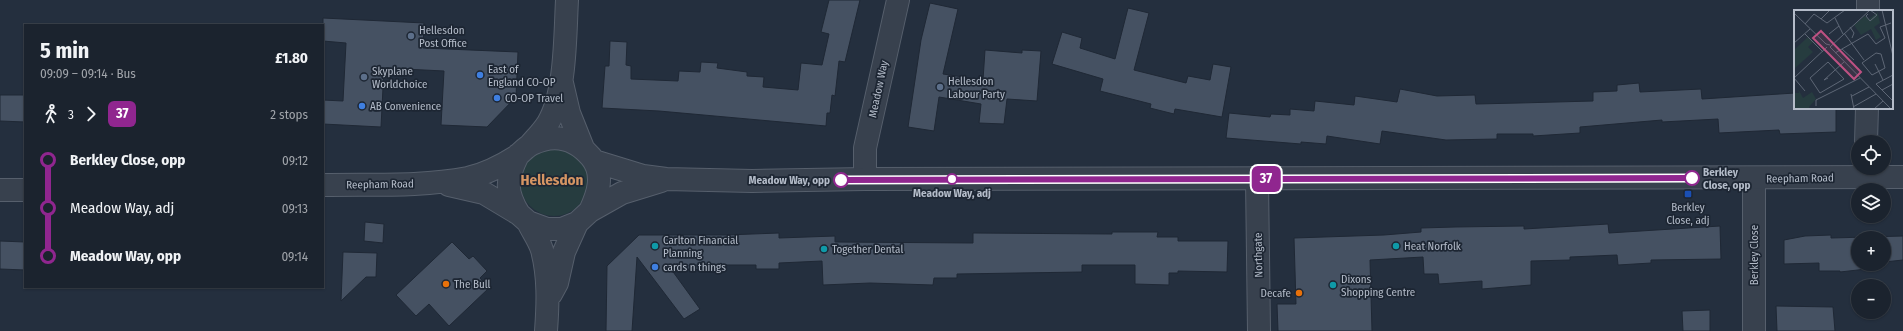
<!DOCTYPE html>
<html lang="en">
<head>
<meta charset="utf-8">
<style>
  :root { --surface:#1b232e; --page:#242b36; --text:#f1f3f6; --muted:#a0a4aa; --line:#39404a }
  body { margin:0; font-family:"Fira Sans Condensed",sans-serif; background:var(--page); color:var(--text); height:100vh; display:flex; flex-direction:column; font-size:15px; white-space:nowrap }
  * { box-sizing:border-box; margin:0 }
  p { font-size:13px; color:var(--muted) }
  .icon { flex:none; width:22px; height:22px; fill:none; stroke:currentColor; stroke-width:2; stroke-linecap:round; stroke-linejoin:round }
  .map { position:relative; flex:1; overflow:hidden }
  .side { position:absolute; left:24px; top:24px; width:300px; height:264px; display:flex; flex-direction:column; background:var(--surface); border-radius:0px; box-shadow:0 1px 3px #0004,0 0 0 1px var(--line) }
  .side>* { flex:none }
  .badge { padding:0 8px; border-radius:6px; font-size:14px; line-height:26px }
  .fabs { position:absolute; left:1851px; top:135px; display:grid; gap:8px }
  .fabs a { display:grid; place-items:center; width:40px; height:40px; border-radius:50%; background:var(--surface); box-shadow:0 1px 3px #0004,0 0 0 1px var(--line); font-size:20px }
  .map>.badge { position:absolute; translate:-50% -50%; box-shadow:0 0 0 2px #fff }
  .legs { display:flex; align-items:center; gap:6px; height:44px; padding:0 16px; font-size:13px }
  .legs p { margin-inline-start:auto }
  .headline { display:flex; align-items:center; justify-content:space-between; height:68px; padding:0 16px }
  h1 { font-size:22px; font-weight:700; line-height:30px }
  ul { padding:0 16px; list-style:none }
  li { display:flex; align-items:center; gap:14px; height:48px; font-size:15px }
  li i { display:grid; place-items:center; width:6px; height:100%; margin:0 5px; background:currentColor }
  li i::after { content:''; width:10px; height:10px; margin:-5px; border:3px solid; border-radius:50%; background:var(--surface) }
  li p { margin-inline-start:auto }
  li:first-child i { background:linear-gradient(#0000 50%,currentColor 0) }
  li:last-child i { background:linear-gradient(currentColor 50%,#0000 0) }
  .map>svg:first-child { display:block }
  .green { fill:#263c3f }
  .building { fill:#455162; stroke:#1f2835 }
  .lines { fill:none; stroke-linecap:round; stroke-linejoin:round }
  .minor-casing { stroke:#565f6c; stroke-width:24 }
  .tertiary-casing { stroke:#565f6c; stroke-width:24 }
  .minor { stroke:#38414e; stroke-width:22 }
  .tertiary { stroke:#38414e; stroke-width:22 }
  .line-1-casing { stroke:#fff; stroke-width:9 }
  .line-1 { stroke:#90268f; stroke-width:6 }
  .service-dot { fill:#5c6f8a; stroke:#1d2633; stroke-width:1.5 }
  .shop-dot { fill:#3f7fe0; stroke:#1d2633; stroke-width:1.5 }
  .stop-1-dot { fill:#fff; stroke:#90268f; stroke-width:2 }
  .transit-dot { fill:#1a4fb4; stroke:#1d2633; stroke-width:1.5 }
  .culture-dot { fill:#0f9aa8; stroke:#1d2633; stroke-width:1.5 }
  .food-dot { fill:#e8710a; stroke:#1d2633; stroke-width:1.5 }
  .labels { text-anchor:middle; stroke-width:3.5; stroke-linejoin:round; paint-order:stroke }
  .poi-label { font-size:11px; fill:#b4bcc9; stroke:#1d2633; text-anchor:start }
  .street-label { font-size:11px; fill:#b4bcc9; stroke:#1d2633 }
  .stop-label { font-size:11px; font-weight:bold; fill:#b4bcc9; stroke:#1d2633; text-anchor:start }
  .district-label { font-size:15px; font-weight:bold; fill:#d59563; stroke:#1d2633 }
  .inset-road { fill:none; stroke:#5e6776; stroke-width:1 }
  .view { fill:#bd5182; fill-opacity:0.15; stroke:#bd5182; stroke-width:2 }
  .inset-edge { fill:none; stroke:#b4bcc9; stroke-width:2 }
</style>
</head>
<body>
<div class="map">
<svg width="1903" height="331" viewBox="0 0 1903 331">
  <rect width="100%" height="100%" fill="#242f3e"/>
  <!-- green -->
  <path class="green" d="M520 182a34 34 0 1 1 68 0a34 34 0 1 1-68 0Z"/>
  <!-- building -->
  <path class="building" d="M829,0h31l-15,62 -6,-1 -4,35 -3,-1 -2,18h-3l-1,13 -167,-15 -57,-3 3,-42h4l1,-25 17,1 -1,23 5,1v13l47,2 1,-10 21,1 1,-10 17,1 -1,5 30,4v4l17,1 -1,10 35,3 3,-27 21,2 7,-31 -8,-2z
    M930,3l28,6 -15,65 40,6 2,-30 37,3v-3l19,1 -4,50 -30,-2 -3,25 -25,-1 2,-19 -42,-7 -5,34 -26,-4 13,-87z
    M1128,8l21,5 -15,57 52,13 2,-7 22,4 3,-16 18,3 -9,50 -47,-8 -1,5 -24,-6 1,-4 -51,-13 3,-12 -51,-15 10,-32 20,6 -2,10 35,11z
    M323,18l101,5 -1,25 95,4 -2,45 -29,30 -46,-2 3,-54 -60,-3 -3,59 -58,-3v-24l20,1 3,-58 -23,-2z
    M1639,83l1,9 61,-3 1,10 93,-6v15h41v24l-56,2 -1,-4 -60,3 -1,-14 -56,3v-2l-82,7v6l-47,3v-2h-36v5l-51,1 -64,-9 -2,13 -53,-8 -1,8 -25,-2v2l-75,-6 3,-25 41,4 1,-3 19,1v-6l24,2 1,-10 39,4 1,-9 42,6 3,-13 37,7 38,-1 1,9 43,-1 74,-2v-9l24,-1v-6z
    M0,95h25v27l-25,-1z
    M365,222l19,2 -1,19 -19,-2z
    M1608,224l1,9 111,-7 1,33 -70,1v3l-33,2 -1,-10 -47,2v3l-39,1v24l-49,4v-8l-43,3 -1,-10h-14l-1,-17 -53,3 2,71h-94l-1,-27h19l-2,-66 90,-3 37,-3v-4l34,-1 69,-1v3z
    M1112,232h46l-1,5h21v4h50l-1,31 -49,-1v2h-9v12l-34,-1v-19h-53v7l-125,2v4h-23l-1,7 -63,-2 -47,2 -1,-24 -43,2v6h-23v-4h-34l-1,5 -50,-1 29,40 -16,10 -47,-62 -5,74h-26l1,-65 32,-31h87l53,-2v5l56,-2v6l138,1v-10l139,1z
    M1831,235v3l72,-2v24l-19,2v-24h-26v26h26v3l-44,5v-1h-21v-8l-35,1v-24l21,-4z
    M0,241l25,1v28l-25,-1z
    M452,242l17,17 4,-3 14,15 -7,7 9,10 -40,38 -20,-22 -13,12 -20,-21z
    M343,252l34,1 -1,24h-10l-25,24z
    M1776,306l57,1 2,24h-58z
    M1710,310v21h-27l-1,-20z"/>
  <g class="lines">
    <defs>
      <path id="minor" d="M1868,11v-11
        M1866,142l1,-34
        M1754,178v153
        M865,179v-31l33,-148
        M1257,180l2,151"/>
      <path id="tertiary" d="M562,83l7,30 14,35
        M530,145c6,-7 13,-14 18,-22 18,-30 17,-87 19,-123
        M518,155c-12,24 -13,36 1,59
        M594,161l49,15 23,3 86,2 113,-2 1038,-2
        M323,185c48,-1 98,2 145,-7 17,-4 35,-13 49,-22 5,-4 9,-9 15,-12 22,-11 43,-6 59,13 14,17 7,37 -1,54
        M449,185l35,8 35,21 9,8 19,7h15l15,-6 13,-12 32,-18 39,-12
        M0,190h25
        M528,222c4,9 11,18 14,28 7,27 6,54 4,81
        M551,294l6,-11 7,-31 13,-29"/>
    </defs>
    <!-- minor casing -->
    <use href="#minor" class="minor-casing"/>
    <!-- tertiary casing -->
    <use href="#tertiary" class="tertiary-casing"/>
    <!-- minor -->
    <use href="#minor" class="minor"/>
    <!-- tertiary -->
    <use href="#tertiary" class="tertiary"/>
  </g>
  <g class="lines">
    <defs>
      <path id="line-1" d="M841,180l851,-2"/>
    </defs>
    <!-- line-1 casing -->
    <use href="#line-1" class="line-1-casing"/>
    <!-- line-1 -->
    <use href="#line-1" class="line-1"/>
  </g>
  <!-- markers -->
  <g class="service-dot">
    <circle cx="411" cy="36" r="4"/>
    <circle cx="364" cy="77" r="4"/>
    <circle cx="940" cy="87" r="4"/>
  </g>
  <g class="shop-dot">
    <circle cx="480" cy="75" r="4"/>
    <circle cx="497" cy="98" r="4"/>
    <circle cx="362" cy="106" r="4"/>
    <circle cx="655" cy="267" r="4"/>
  </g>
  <g class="stop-1-dot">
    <circle cx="1692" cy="178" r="7"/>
    <circle cx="952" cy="179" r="5"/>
    <circle cx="841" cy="180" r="7"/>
  </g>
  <rect class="transit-dot" x="1684" y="190" width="8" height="8" rx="2"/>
  <g class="culture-dot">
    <circle cx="655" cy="246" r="4"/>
    <circle cx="1396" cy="246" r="4"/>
    <circle cx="824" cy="249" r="4"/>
    <circle cx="1333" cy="285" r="4"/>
  </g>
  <g class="food-dot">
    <circle cx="446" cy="284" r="4"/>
    <circle cx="1299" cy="293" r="4"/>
  </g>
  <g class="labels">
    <!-- poi labels -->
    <g class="poi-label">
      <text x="419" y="34">Hellesdon<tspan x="419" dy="13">Post Office</tspan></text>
      <text x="488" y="73">East of<tspan x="488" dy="13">England CO-OP</tspan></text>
      <text x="372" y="75">Skyplane<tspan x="372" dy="13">Worldchoice</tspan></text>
      <text x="948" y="85">Hellesdon<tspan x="948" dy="13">Labour Party</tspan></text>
      <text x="505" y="102">CO-OP Travel</text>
      <text x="370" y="110">AB Convenience</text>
      <text x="1688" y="211" text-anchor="middle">Berkley<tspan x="1688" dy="13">Close, adj</tspan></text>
      <text x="663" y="244">Carlton Financial<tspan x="663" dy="13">Planning</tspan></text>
      <text x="1404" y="250">Heat Norfolk</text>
      <text x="832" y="253">Together Dental</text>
      <text x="663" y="271">cards n things</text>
      <text x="1341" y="283">Dixons<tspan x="1341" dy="13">Shopping Centre</tspan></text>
      <text x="454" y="288">The Bull</text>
      <text x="1291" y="297" text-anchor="end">Decafe</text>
    </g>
    <!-- street labels -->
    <g class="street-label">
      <text transform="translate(878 89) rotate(-78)" y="4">Meadow Way</text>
      <text transform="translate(1800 178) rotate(-1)" y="4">Reepham Road</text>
      <text transform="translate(380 184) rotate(-1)" y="4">Reepham Road</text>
      <text transform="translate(1258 255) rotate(-91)" y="4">Northgate</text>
      <text transform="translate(1754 255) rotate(-90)" y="4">Berkley Close</text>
    </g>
    <!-- stop labels -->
    <g class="stop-label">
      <text x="1703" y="176">Berkley<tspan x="1703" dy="13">Close, opp</tspan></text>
      <text x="830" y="184" text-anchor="end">Meadow Way, opp</text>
      <text x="952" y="197" text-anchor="middle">Meadow Way, adj</text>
    </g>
    <!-- district labels -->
    <g class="district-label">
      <text x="552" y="185">Hellesdon</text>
    </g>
  </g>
  <!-- overview -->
  <g transform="translate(1794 10)">
    <rect width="99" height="99" fill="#242f3e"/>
    <path d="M83,0l3,13 -6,4 7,10 -5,3 -5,-11 -10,6 -7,-10 11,-9 4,3 8,-6zM14,27l5,5 -5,5 5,5 -18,16 -1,-18zM4,79l5,9 9,-6 4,7 -7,8 1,2h-16v-16h5z" fill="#263c3f"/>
    <path class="inset-road" d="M76,0l-40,37 61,62M88,0l11,46M0,3l32,31 4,1M74,4l-2,2 4,5 7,-6 -7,-5M41,8l8,16M27,9l9,-9M11,14l9,-10 13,9 18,-13M56,17l4,6 -2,5M50,23l20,27M11,24l18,18M35,24l10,-8M0,33l16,-14M48,39l12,11M41,43l33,-19 8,10 9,-6 -5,-11 11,-4M82,43l5,1 4,14 -13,7 -10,-12zM34,52l16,17 -24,14 -10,-15zM81,54l8,16M99,65l-17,9 17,17M0,68l33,-31M0,68l11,13M34,68l-4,2 20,-18M88,80l11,-6M57,84l3,15M58,86l17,-9M22,96v-6l44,-22M59,97l23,-13M80,99l9,-8"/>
    <path class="view" d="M27,21l40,41 -7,7 -41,-41z"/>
    <rect width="99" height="99" class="inset-edge"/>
  </g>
</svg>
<div class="fabs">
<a><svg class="icon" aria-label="locate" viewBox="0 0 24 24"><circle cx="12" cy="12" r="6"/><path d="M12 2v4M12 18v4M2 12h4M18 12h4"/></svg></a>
<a><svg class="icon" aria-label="layers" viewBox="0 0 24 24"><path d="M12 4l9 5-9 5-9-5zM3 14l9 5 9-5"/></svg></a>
<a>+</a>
<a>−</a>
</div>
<b class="badge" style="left:1266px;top:179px;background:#90268f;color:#fff">37</b>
<section class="side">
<div class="headline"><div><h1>5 min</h1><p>09:09 – 09:14 · Bus</p></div><b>£1.80</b></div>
<div class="legs"><svg class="icon" aria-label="walk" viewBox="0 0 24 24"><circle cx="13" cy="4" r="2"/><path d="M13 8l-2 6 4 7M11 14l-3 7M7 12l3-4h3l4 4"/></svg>3<svg class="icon" aria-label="forward" viewBox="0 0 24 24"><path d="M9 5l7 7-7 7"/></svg><b class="badge" style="background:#90268f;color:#fff">37</b><p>2 stops</p></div>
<ul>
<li><i style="color:#90268f"></i><b>Berkley Close, opp</b><p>09:12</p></li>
<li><i style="color:#90268f"></i><span>Meadow Way, adj</span><p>09:13</p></li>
<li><i style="color:#90268f"></i><b>Meadow Way, opp</b><p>09:14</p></li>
</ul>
</section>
</div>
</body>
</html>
